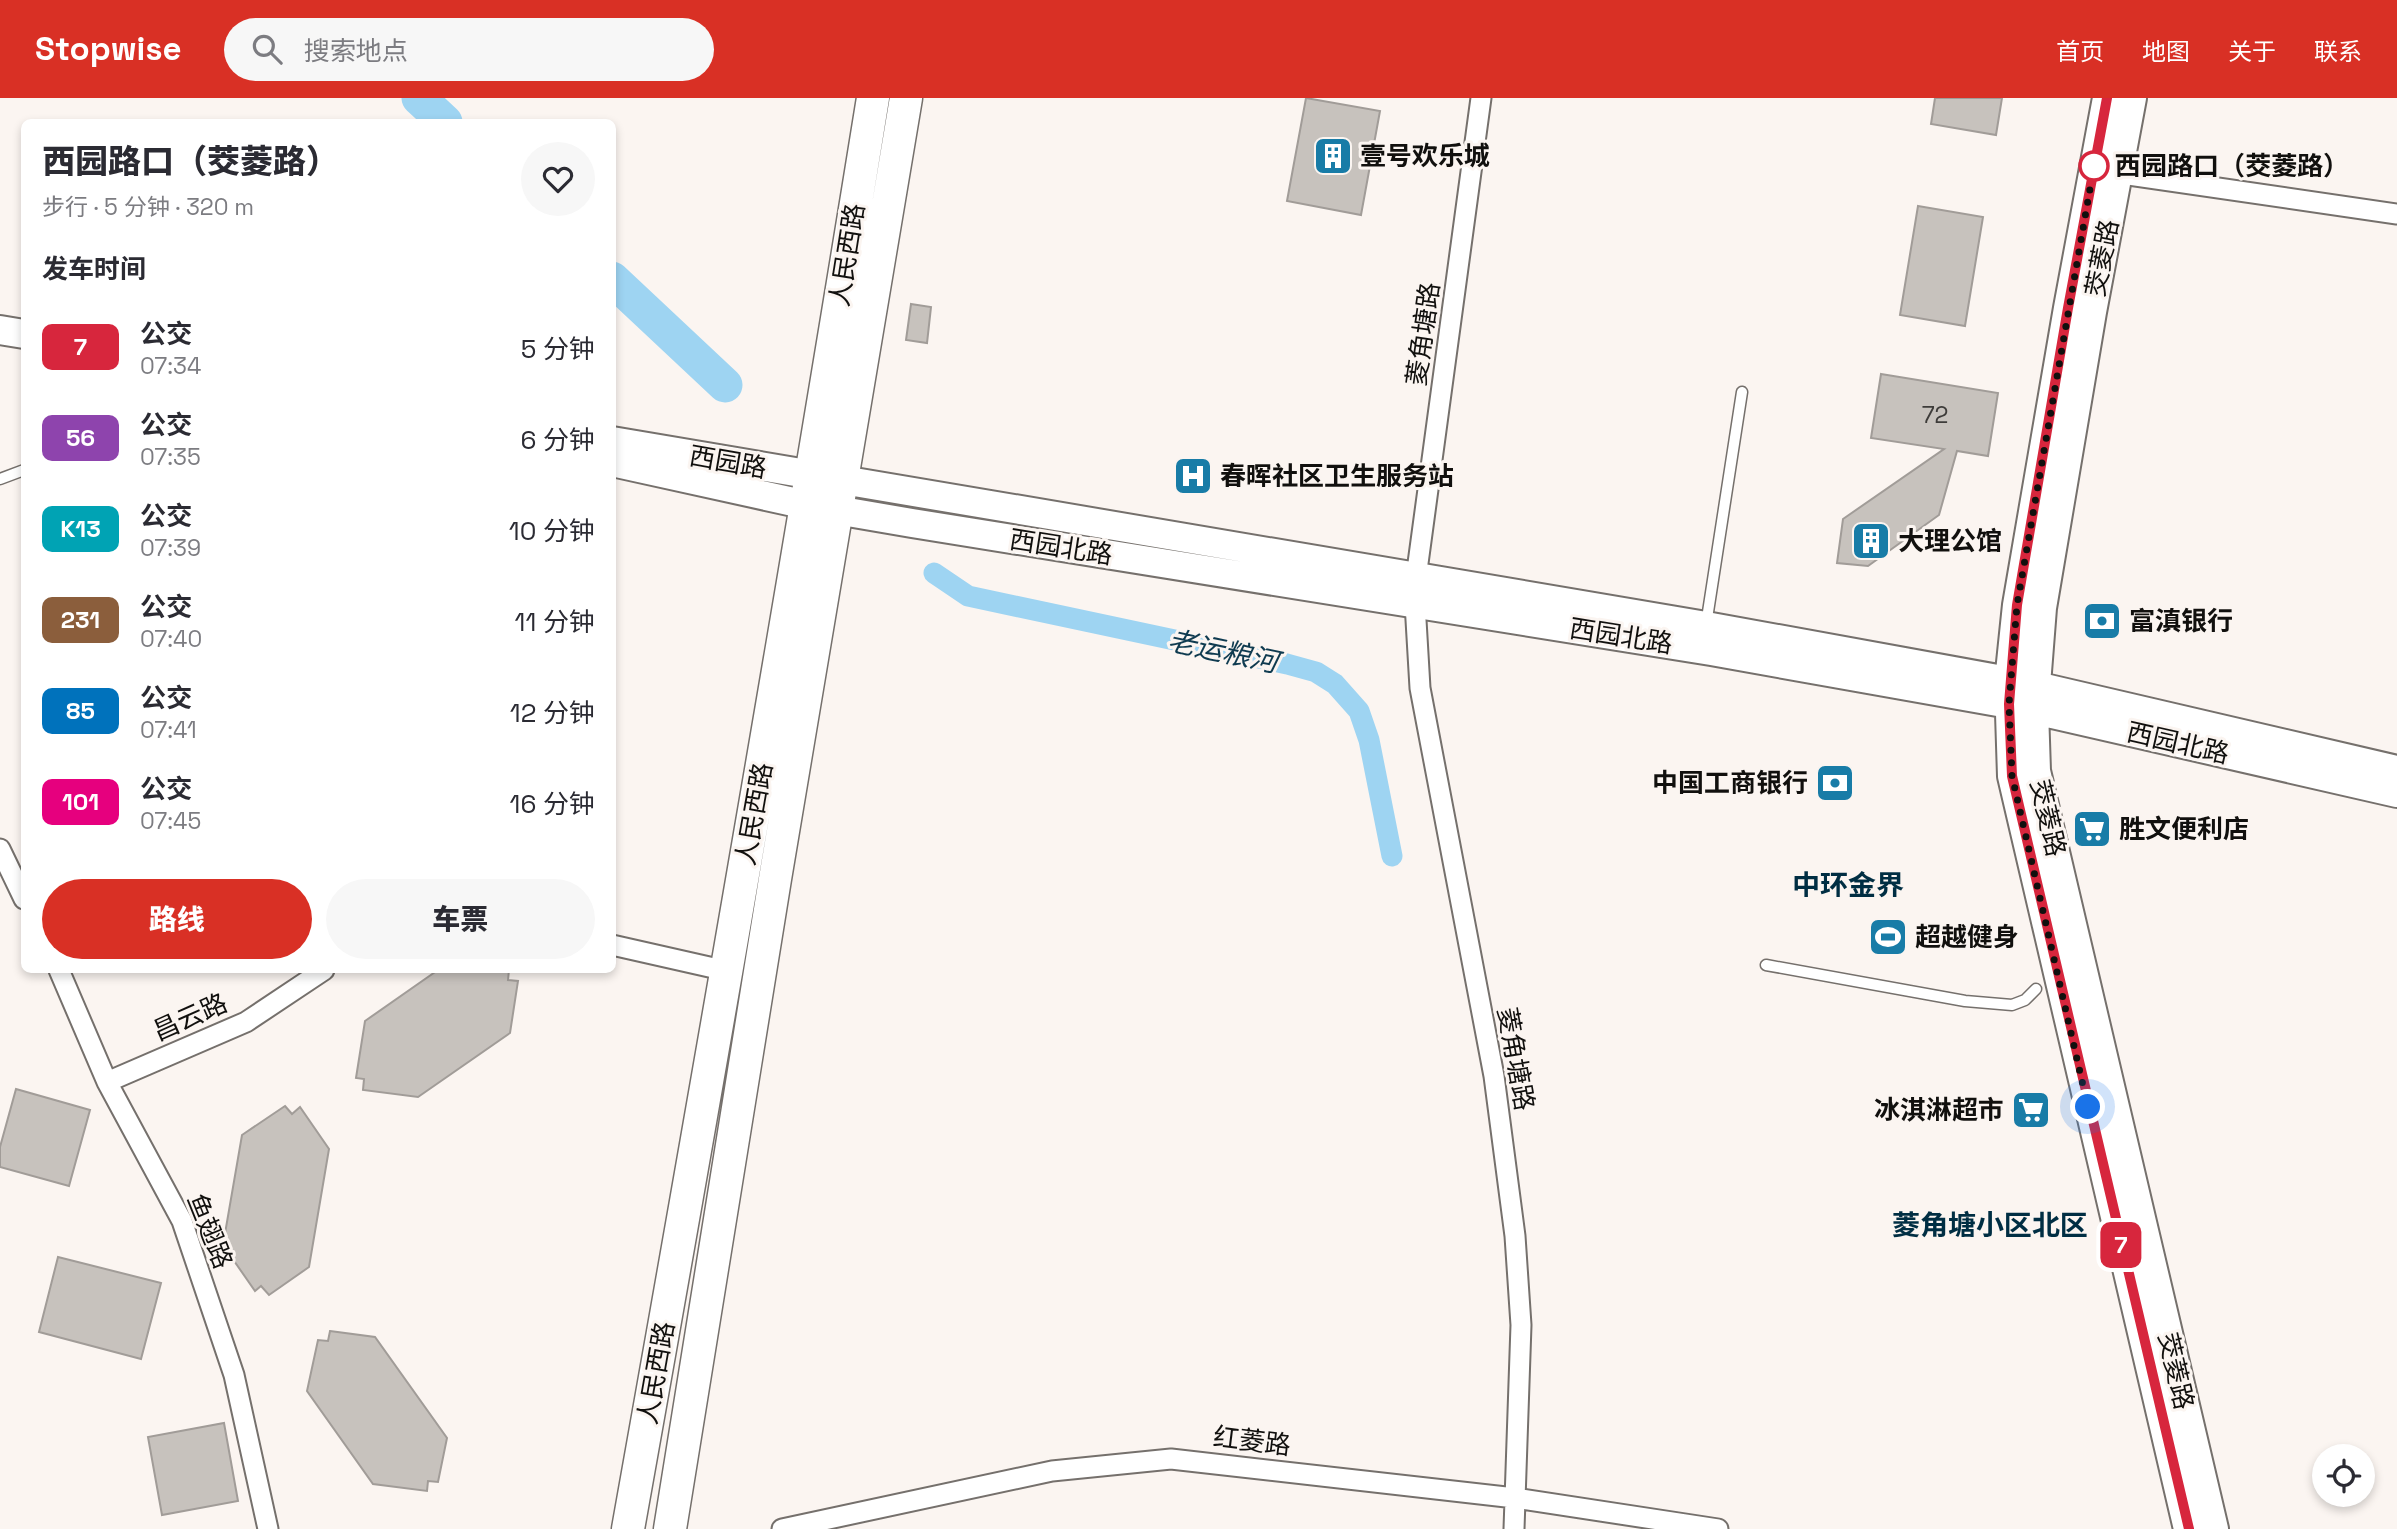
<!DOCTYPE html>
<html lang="zh">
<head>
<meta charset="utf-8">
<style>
  :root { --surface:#fff; --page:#f7f7f7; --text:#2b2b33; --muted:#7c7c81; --accent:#d93025 }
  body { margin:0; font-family:"Space Grotesk","Noto Sans SC",sans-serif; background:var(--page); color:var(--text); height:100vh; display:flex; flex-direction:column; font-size:26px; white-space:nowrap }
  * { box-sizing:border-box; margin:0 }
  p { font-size:23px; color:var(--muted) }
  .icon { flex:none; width:38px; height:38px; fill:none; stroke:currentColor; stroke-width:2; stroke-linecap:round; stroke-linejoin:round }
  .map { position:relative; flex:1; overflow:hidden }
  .details { position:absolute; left:21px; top:21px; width:595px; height:854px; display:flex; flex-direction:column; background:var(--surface); border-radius:10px; box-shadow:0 4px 10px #0003 }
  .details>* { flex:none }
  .badge { padding:0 14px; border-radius:10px; font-size:24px; line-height:46px }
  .tools { position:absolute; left:2312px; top:1346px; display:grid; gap:14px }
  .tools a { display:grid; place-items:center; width:63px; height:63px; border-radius:50%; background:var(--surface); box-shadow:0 4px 10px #0003; font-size:35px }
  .you { position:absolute; width:35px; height:35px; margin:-18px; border:5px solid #fff; border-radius:50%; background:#1a73e8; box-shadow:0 0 0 10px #1a73e833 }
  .map>.badge { position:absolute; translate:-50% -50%; box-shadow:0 0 0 4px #fff }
  h2 { padding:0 21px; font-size:26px; line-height:63px }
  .round { display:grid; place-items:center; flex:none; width:74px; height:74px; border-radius:37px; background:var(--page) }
  .summary { display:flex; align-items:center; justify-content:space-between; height:119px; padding:0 21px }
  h1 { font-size:33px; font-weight:800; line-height:52px }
  .cta { display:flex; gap:14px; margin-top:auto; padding:14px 21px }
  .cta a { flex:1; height:80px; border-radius:42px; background:var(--accent); color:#fff; font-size:28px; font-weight:800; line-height:80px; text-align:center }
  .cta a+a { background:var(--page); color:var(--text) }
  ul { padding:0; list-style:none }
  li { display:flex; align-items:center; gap:21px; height:91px; padding:0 21px }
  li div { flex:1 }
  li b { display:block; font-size:26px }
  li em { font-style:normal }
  li .badge { min-width:77px; font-weight:700; text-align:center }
  header { display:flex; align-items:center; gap:42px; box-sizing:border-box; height:98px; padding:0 35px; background:var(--accent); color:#fff }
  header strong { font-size:33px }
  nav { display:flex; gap:38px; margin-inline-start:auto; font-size:24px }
  .search { width:490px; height:63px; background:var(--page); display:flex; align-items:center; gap:18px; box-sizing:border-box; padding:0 24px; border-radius:38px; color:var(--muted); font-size:26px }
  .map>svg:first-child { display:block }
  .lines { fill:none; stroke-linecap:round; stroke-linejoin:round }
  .canal { stroke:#9ed4f2; stroke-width:21 }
  .river { stroke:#9ed4f2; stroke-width:35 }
  .building { fill:#c7c2bd; stroke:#a19c98; stroke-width:2 }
  .lane-casing { stroke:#75706c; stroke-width:13 }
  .street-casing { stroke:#75706c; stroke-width:23 }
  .secondary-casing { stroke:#75706c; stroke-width:32 }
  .primary-casing { stroke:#75706c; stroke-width:35 }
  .lane { stroke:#fff; stroke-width:10 }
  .street { stroke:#fff; stroke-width:19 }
  .secondary { stroke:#fff; stroke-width:28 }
  .primary { stroke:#fff; stroke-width:32 }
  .line-casing { stroke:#fff; stroke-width:16 }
  .line { stroke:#d7263d; stroke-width:10 }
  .walk { stroke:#11100e; stroke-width:7; stroke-dasharray:0 12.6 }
  .stop-dot { fill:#fff; stroke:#d7263d; stroke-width:3.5 }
  .labels { text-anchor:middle; stroke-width:6; stroke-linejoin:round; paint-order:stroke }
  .number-label { font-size:23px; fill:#3e3c3a }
  .poi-label { font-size:26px; font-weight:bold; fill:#11100e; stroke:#fbf5f1; text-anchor:start }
  .stop-label { font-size:26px; font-weight:bold; fill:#11100e; stroke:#fbf5f1; text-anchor:start }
  .street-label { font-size:26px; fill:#11100e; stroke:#fbf5f1 }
  .water-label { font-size:28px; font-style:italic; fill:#0f3b50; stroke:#fbf5f1 }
  .neighbourhood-label { font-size:28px; font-weight:bold; fill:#002e43; stroke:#fbf5f1 }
</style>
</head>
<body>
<header>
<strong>Stopwise</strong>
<div class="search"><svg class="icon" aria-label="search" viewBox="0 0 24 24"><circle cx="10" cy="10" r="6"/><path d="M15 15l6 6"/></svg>搜索地点</div>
<nav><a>首页</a><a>地图</a><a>关于</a><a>联系</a></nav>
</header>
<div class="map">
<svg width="2397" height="1431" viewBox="0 0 2397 1431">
  <rect width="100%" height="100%" fill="#fbf5f1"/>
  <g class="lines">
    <!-- canal -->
    <path class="canal" d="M934,475l34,23 319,68 29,8 19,12 24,27 10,29 23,116"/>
    <!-- river -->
    <path class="river" d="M419,0l26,24
      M612,181l113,106"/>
  </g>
  <!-- building -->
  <path class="building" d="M1306,0l74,13 -19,104 -74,-14z
    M1935,0h67l-6,37 -65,-11z
    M1918,108l65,11 -18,109 -65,-11z
    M911,206l20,3 -4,36 -21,-3z
    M1881,276l117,19 -10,63 -31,-5 -18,64 -71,51 -31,-3 6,-44 101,-70 -73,-11z
    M438,872h71l-1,10 10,1 -8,52 -92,64 -55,-7 1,-11 -8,-1 9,-57z
    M16,991l74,21 -21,76 -69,-19v-20z
    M285,1008l7,8 8,-7 29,42 -20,118 -40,28 -8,-9 -6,5 -32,-46 19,-110z
    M58,1159l103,26 -20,76 -102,-27z
    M330,1233l45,6 72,101 -9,44 -10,-1 -1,10 -54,-7 -66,-93 11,-51 10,1z
    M224,1325l14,78 -76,14 -14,-78z"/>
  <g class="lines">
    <defs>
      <path id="lane" d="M0,381l24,-9
        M1706,527l36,-233
        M1766,867l199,36 47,4 13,-5 11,-11"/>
      <path id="street" d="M2108,74l289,42
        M1416,480l65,-480
        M1415,505l5,85 74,388 21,160 6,89 -7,204
        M0,751l24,50
        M612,847l115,26
        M59,872l48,112 75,139 52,154 34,154
        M107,984l139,-60 78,-52
        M782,1431l270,-58 119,-12 344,39 203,31"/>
      <path id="secondary" d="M2107,0l-39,210 -51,297 -8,77 3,94 176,753
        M2132,0l-40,214 -50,296 -8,102 2,61 178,758
        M0,232l24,4
        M612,343l1094,185 330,60 361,84
        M612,364l195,43 105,18 799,128 298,53 388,89"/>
      <path id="primary" d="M628,1431c85,-476 168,-953 245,-1431
        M670,1431l105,-650 131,-781"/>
    </defs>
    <!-- lane casing -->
    <use href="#lane" class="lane-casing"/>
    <!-- street casing -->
    <use href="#street" class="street-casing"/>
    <!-- secondary casing -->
    <use href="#secondary" class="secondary-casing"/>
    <!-- primary casing -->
    <use href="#primary" class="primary-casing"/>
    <!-- lane -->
    <use href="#lane" class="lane"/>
    <!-- street -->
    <use href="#street" class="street"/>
    <!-- secondary -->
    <use href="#secondary" class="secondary"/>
    <!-- primary -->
    <use href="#primary" class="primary"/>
  </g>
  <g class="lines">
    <defs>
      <path id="line" d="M2107,0l-39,210 -51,297 -8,99 3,72 177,753"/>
    </defs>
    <!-- line casing -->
    <use href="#line" class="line-casing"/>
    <!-- line -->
    <use href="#line" class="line"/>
    <!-- walk -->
    <path class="walk" d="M2088,1009l-76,-331 -3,-72 8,-99 77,-439"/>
  </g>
  <!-- icons -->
  <defs>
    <symbol id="building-square" viewBox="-11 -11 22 22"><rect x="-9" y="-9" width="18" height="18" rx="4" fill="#187ca7" stroke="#fbf5f1"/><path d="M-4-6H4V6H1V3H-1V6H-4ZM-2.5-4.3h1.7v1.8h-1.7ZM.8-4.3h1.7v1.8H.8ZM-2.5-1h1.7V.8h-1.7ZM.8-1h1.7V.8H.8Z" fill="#fff"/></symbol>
    <symbol id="hospital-square" viewBox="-11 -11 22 22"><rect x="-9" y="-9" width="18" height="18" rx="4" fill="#187ca7" stroke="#fbf5f1"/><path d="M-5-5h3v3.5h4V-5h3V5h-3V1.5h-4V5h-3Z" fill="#fff"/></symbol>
    <symbol id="bank-square" viewBox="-11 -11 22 22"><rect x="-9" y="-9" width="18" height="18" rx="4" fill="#187ca7" stroke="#fbf5f1"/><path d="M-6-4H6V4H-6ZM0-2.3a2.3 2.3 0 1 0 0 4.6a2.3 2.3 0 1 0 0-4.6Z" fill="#fff"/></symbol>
    <symbol id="supermarket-square" viewBox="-11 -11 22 22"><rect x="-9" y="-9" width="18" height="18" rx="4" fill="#187ca7" stroke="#fbf5f1"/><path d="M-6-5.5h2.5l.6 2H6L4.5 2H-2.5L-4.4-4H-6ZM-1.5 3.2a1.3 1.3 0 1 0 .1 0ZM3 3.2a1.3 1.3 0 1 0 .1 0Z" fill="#fff"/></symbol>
    <symbol id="stadium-square" viewBox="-11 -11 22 22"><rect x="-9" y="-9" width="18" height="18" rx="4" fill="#187ca7" stroke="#fbf5f1"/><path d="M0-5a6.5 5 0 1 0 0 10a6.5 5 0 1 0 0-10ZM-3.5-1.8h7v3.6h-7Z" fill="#fff"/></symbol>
  </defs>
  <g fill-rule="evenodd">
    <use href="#building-square" x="1311" y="36" width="44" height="44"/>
    <use href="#hospital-square" x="1171" y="356" width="44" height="44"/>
    <use href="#building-square" x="1849" y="421" width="44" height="44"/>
    <use href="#bank-square" x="2080" y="501" width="44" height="44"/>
    <use href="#bank-square" x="1813" y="663" width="44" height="44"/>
    <use href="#supermarket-square" x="2070" y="709" width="44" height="44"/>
    <use href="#stadium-square" x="1866" y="817" width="44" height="44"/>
    <use href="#supermarket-square" x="2009" y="990" width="44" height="44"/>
  </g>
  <!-- markers -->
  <circle class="stop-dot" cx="2094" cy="68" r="14"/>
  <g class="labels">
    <!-- number labels -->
    <g class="number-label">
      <text x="1935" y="325">72</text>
    </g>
    <!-- poi labels -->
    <g class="poi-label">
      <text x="1360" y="67">壹号欢乐城</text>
      <text x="1220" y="387">春晖社区卫生服务站</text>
      <text x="1898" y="452">大理公馆</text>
      <text x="2129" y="532">富滇银行</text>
      <text x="1808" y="694" text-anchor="end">中国工商银行</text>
      <text x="2119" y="740">胜文便利店</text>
      <text x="1915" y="848">超越健身</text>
      <text x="2004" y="1021" text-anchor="end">冰淇淋超市</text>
    </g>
    <!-- stop labels -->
    <g class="stop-label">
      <text x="2115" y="77">西园路口（茭菱路）</text>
    </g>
    <!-- street labels -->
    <g class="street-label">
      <text transform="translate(847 157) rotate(-81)" y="9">人民西路</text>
      <text transform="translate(2102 160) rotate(-79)" y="9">茭菱路</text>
      <text transform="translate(1423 236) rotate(-82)" y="9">菱角塘路</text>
      <text transform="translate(728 364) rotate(10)" y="9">西园路</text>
      <text transform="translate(1061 449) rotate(9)" y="9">西园北路</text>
      <text transform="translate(1621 538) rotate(9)" y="9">西园北路</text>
      <text transform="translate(2178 645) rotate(13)" y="9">西园北路</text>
      <text transform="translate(754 716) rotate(-80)" y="9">人民西路</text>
      <text transform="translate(2048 720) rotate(77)" y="9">茭菱路</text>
      <text transform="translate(190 919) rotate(-24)" y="9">昌云路</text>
      <text transform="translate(1516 961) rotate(80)" y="9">菱角塘路</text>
      <text transform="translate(210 1133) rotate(68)" y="9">鱼翅路</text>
      <text transform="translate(2176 1273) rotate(77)" y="9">茭菱路</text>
      <text transform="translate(656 1275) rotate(-80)" y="9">人民西路</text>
      <text transform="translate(1252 1343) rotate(7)" y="9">红菱路</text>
    </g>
    <!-- water labels -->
    <g class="water-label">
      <text transform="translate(1223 553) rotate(12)" y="10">老运粮河</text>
    </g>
    <!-- neighbourhood labels -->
    <g class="neighbourhood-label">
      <text x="1848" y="797">中环金界</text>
      <text x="1990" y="1137">菱角塘小区北区</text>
    </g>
  </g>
</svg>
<div class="tools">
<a><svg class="icon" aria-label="locate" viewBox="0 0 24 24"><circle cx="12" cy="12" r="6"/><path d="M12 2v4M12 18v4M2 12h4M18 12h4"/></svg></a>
</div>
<div class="you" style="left:2088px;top:1009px"></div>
<b class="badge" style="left:2121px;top:1147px;background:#d7263d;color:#fff">7</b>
<section class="details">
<div class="summary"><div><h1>西园路口（茭菱路）</h1><p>步行 · 5 分钟 · 320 m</p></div><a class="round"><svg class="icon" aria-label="heart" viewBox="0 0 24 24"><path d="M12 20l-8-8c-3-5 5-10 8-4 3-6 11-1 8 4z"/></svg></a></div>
<h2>发车时间</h2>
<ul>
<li><span class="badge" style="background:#d7263d;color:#fff">7</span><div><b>公交</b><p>07:34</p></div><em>5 分钟</em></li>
<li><span class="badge" style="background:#8e44ad;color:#fff">56</span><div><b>公交</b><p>07:35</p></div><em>6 分钟</em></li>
<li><span class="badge" style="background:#00a3b4;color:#fff">K13</span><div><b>公交</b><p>07:39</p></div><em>10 分钟</em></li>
<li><span class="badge" style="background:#8b5e3c;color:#fff">231</span><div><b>公交</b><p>07:40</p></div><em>11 分钟</em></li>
<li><span class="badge" style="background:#0072bc;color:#fff">85</span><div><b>公交</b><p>07:41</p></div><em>12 分钟</em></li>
<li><span class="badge" style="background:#e6007e;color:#fff">101</span><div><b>公交</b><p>07:45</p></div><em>16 分钟</em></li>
</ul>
<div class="cta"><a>路线</a><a>车票</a></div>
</section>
</div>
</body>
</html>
